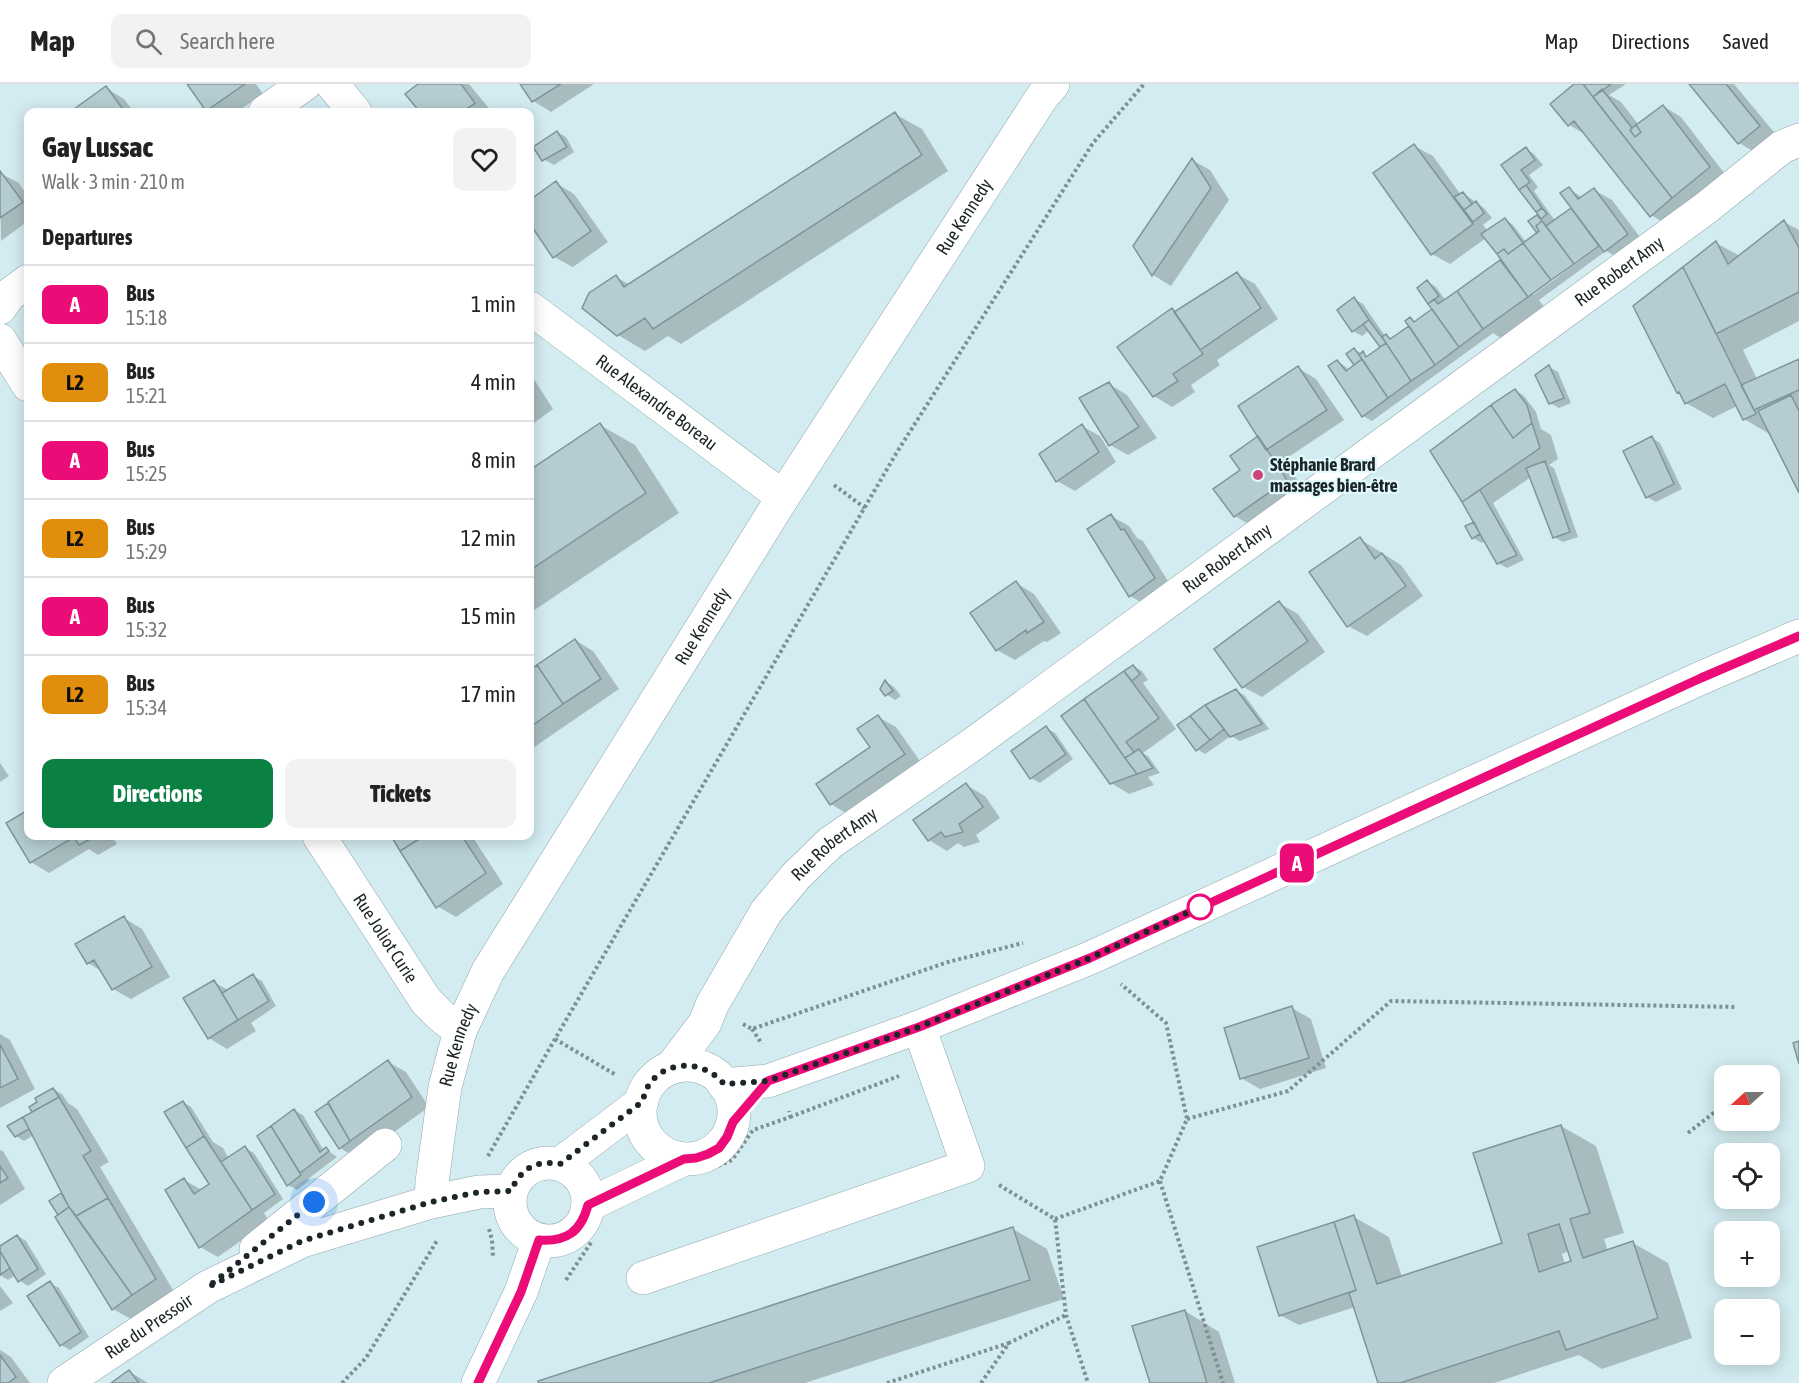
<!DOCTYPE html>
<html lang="en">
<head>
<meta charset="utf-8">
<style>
  :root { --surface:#fff; --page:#f2f2f2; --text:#222; --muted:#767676; --line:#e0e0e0; --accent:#0b8043 }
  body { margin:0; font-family:"Asap Condensed",sans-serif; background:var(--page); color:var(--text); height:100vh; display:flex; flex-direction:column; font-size:22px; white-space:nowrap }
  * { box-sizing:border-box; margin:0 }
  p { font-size:20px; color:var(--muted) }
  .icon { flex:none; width:33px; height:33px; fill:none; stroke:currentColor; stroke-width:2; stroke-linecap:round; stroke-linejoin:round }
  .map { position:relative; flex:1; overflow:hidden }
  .side { position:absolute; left:24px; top:24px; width:510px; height:732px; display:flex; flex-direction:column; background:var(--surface); border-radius:12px; box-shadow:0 3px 15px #0003 }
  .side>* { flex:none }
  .badge { padding:0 12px; border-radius:9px; font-size:21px; line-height:39px }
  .needle { width:39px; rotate:249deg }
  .buttons { position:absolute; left:1714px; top:981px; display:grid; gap:12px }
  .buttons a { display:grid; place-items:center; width:66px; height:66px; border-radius:12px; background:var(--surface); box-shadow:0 3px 15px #0003; font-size:30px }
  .you { position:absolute; width:30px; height:30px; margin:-15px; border:4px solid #fff; border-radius:50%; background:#1a73e8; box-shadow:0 0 0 9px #1a73e833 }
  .map>.badge { position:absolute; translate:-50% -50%; box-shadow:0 0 0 3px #fff }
  h2 { padding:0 18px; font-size:22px; line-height:54px }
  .round { display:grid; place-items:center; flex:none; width:63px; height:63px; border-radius:12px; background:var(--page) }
  .overview { display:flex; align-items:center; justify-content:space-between; height:102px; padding:0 18px }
  h1 { font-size:28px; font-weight:800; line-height:45px }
  .primary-button { display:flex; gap:12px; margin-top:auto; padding:12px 18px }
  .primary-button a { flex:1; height:69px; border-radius:12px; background:var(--accent); color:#fff; font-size:24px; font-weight:800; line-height:69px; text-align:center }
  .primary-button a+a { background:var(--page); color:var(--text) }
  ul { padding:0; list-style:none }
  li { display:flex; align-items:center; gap:18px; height:78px; padding:0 18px; border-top:2px solid var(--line) }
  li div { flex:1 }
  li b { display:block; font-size:22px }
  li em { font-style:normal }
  li .badge { min-width:66px; font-weight:700; text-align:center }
  header { display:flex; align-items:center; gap:36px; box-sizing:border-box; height:84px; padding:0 30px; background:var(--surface); border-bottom:2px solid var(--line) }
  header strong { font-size:28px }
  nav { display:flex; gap:33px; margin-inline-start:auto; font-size:21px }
  .search { width:420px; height:54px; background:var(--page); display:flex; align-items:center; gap:15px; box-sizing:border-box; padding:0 21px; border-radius:12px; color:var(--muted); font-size:22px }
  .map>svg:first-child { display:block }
  .shadow { fill:#0003; fill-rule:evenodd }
  .building { fill:#b5cdd2; stroke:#7e9599; stroke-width:1.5; fill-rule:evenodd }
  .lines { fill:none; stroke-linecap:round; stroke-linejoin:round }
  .minor-casing { stroke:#90a7ac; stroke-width:34 }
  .path { stroke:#7f9094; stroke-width:4; stroke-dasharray:3 3; stroke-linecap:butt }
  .minor { stroke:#fff; stroke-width:33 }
  .line-casing { stroke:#fff; stroke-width:14 }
  .line { stroke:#eb0c77; stroke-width:9 }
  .walk { stroke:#1c2527; stroke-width:6; stroke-dasharray:0 10.8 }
  .poi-dot { fill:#ce437a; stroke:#e0fafe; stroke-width:2 }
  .stop-dot { fill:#fff; stroke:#eb0c77; stroke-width:3 }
  .labels { text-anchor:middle; stroke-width:4.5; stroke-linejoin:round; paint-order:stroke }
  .street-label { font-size:18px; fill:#1c2527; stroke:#e0fafe }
  .poi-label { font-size:18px; font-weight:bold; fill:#1c2527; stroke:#e0fafe; text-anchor:start }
</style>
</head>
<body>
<header>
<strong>Map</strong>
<div class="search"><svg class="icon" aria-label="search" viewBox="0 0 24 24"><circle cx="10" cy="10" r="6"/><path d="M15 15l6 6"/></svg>Search here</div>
<nav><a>Map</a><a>Directions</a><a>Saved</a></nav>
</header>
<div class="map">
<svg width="1799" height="1299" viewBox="0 0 1799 1299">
  <rect width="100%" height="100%" fill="#d3ecf1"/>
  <!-- shadow -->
  <path class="shadow" d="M189,0h67l7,10 -26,18h-25l-5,-2z
    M421,0h48l23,28h-70l-15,-18z
    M522,0h72l-43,28 -18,-11z
    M1577,0h49l-17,11 12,7 18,23 24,-19 18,11 47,61 -59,48 -18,-11 -66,-81 -16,-9z
    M1691,0h43l44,53 -20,17 -19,-11z
    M106,4l18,11 10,13h-62z
    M895,30l27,15 26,42 -267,173 -13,-8 -23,15 -27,-16 -2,-58 14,8z
    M557,48l9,5 8,15 -20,13 -9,-5 -10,-13z
    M1414,62l19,10 28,39 2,-2 21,15 8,10 -9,7 5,6 17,-12 8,6 13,17 13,-8 -9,-12 9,-7 -36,-49 23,-17 8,5 9,11 -14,10 9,12 -4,4 22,31 15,-12 7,4 -9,-25 14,9 11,-8 18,10 34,45 -22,16 -18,-10 -67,49 6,8 -43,31 -9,-6 -121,88 -9,-5 -26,-55 9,6 3,4 7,-5 -8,-12 7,-4 14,7 13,-10 -12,-17 -8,6 -9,-5 1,-32 9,5 22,32 7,4 19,-13 -1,-8 6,3 18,-13 -6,-27 8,5 10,14 54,-39 6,3 -20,-27 -36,26 -18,-10zM1604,156l2,2 -73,53v-4z
    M1192,76l18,10 19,30 -58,86 -18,-11 -19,-29z
    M0,89l19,10 9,14v24l-27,20z
    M556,99l18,11 34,48 -35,25 -19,-10 -24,-36v-19z
    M1784,138l15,8v91l-56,29 14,29 42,-19v129l-28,-54 -27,-16 -7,-13 -24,12 -27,-15 -4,-9 -4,-2 38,-149 24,13z
    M1237,190l18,10 23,35 -61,41 3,5 -29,20 4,7 -23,15 -18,-11 18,-86 4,2z
    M1549,283l9,5 13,31 -12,5 -9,-5z
    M1298,284l18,11 28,41 -60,40 20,30 -51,37 -18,-11 7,-46z
    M530,289l23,36 -23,17z
    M1109,300l18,11 30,43 -29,17 -18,-10z
    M1515,306l9,6 12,16 5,17 10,6 7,24 -9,6 5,3 24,69 -15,5 -9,-5 -23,-60 -38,26 31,57 -17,8 -9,-5 -12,-22 -4,2 -9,-5 3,-15 -13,-22z
    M600,341l35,20 44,68 -149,100v-141z
    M1082,342l18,10 16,26 -41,29 -18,-10z
    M1652,354l8,5 22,46 -26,13 -9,-5z
    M1111,432l18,10 8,12 6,3 30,48 -25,17 -18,-10z
    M1360,455l41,26 22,31 -56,40 -19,-10z
    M1016,499l18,11 27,39 -14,9 -3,-1 -29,19 -18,-10z
    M1279,519l19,11 27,38 -63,45 -19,-10z
    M575,556l18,11 26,38 -89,61v-78z
    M1133,582l9,5 6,9 -5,3 33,46 -33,24 5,3 12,17 -12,4 6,8 -25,9 -18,-11 -48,-67z
    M886,598l8,5 7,9 -6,4 -9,-6z
    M1236,606l9,6 24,33 -29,12 -9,-5 -26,18 -8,-5z
    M878,633l18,10 26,37 -73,51 -18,-11 41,-57z
    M1046,644l9,5 18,26 -33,24 -9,-5 -18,-26z
    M0,679l9,13 -9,6z
    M966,701l19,11 15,22 -24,17 4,7 -16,5 -6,-4 -11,8 -18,-11z
    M28,727v25h83l6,8 -19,11 -9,-6 -40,24 -18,-11 -23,-39z
    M392,752h80l31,48 -47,33 -19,-11z
    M124,834l18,11 28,48 -39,22 -18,-10 -10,-17 -15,-9 -11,-18z
    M253,892l9,5 14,25 -25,17 5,8 -29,18 -18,-11 5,-56 14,8z
    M1292,924l19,11 15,49 -66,21 -19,-11z
    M0,950l10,6 25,49 -35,19z
    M388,978l18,10 23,35 -60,43 -9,-5 -12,8 -8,-5 -23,-36z
    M53,1005l9,5 6,9 9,6 32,53 -9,5 73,123 -42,29 -18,-10 -53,-94 1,-21 4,3 -31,-62 -10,6 -8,-5 -6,-9 24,-15z
    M183,1018l8,5 22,35 10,6 6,11 16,-11 9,5 29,46 -19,14 5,8 -51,36 -18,-10 -16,-67 18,10 9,-5z
    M294,1026l9,5 21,36 2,-2 11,8 -29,22 1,2 -12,9 -9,-5 -29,-49z
    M1561,1042l35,20 28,87 -20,6 4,12 25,-8 35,20 24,75 -90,31 -23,-14 -85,28h-114l-25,-76 -56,18 -19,-10 74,-98 35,20 13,40 102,-33zM1569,1167l4,11 -8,2 -3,-10z
    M0,1066l3,1 22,38 -25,16z
    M1013,1145l34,20 17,50 -259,84h-265z
    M18,1152l8,5 20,33 -18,12 -8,-5 -4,-6 -8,5 -8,-5v-28z
    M50,1199l9,5 30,49 -19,13 -9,-5z
    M0,1202l13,17 -13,8z
    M1185,1227l34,21 16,51h-84z
    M0,1266l11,7 19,26h-30z
    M130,1288l18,11h-34z"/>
  <!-- building -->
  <path class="building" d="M187,0h58l-39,27z
    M418,0h43l14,19 -13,9h-42l-15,-18z
    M520,0h41l-29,18z
    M1574,0h9l89,114 -22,19 -76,-96 -6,5 -18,-22z
    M1583,0h28l-18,13z
    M1689,0h37l34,42 -22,18z
    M106,2l19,26h-55z
    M1602,5l30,39 -2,2 5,7 6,-5 -5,-7 27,-20 47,62 -38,31 -79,-101z
    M895,28l27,43 -269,174 -8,-11 -28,18 -35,-28 7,-15 27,-18 8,12z
    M1636,41l5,7 -6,5 -5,-7z
    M557,47l10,16 -25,14 -9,-14z
    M1414,60l59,80 -42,31 -58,-82z
    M1526,63l9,13 -14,10 9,12 -11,8 -18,-25z
    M1192,74l19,30 -59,88 -19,-30z
    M0,87l23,31 -23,16z
    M556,97l35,50 -38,27 -23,-34v-24z
    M1526,101l16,23 -6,4 -17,-22z
    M1569,103l9,12 16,-11 34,46 -24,18 -44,-59z
    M1463,108l9,12 -8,6 -10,-13z
    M1476,117l8,12 -11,9 -9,-12z
    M1542,124l5,6 -6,5 -5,-7z
    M1571,124l28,38 -25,18 -28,-38z
    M1537,131l5,6 -6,5 3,5 -2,2 -9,-12z
    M1505,134l18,25 -15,11 -4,-5 -7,5 -16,-20z
    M1784,136l15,28v44l-83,42 -33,-67 33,-26 12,23z
    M1542,137l32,43 -23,16 -28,-37 16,-12 -3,-5z
    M1523,159l28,37 -23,17 -31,-43 7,-5 4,5z
    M1500,176l28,37 -45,32 -26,-38z
    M1683,183l73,147 -13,6 -18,-36 -40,20 -6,-12 -2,1 -44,-87z
    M1237,188l24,36 -61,42 -26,-38z
    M1427,196l12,16 -11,8 -11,-16z
    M1457,207l26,38 -24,18 -31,-43 6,-5 4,5z
    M1354,213l15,23 -17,12 -15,-22z
    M1172,224l31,46 -30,20 5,7 -25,16 -36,-50z
    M1432,225l27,38 -24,18 -30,-44 5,-4 4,5z
    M1369,236l17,23 -6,4 -17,-23z
    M1409,242l26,39 -24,16 -29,-44 4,-3 4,5z
    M1386,259l25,38 -23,17 -29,-43 4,-4 3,6z
    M1354,264l8,11 -8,6 -8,-11z
    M1362,275l26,39 -26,19 -34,-51 9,-6 9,11z
    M1799,275v31l-45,20 -13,-25z
    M1549,281l15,33 -15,6 -14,-29z
    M1298,282l29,44 -61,40 -28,-44z
    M1109,298l30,45 -30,19 -30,-48z
    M1515,305l12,16 5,18 -19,15 -22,-33z
    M1791,311l8,16v82l-41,-82z
    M1491,321l22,33 19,-15 8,25 -78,54 -32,-51z
    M600,339l46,70 -116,77v-100z
    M1082,340l17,28 -43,30 -17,-28z
    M1258,352l29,44 -53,37 -21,-28 27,-19 -10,-14z
    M1652,352l22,48 -28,14 -23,-47z
    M1545,377l25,71 -17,6 -27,-70z
    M1480,406l37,65 -20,9 -35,-62z
    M1111,430l10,16 3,-1 31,49 -26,19 -42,-68z
    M1474,438l6,12 -8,5 -7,-13z
    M1360,453l15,22 7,-6 24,33 -59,41 -38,-55z
    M1016,497l28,41 -17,11 -1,-3 -30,21 -26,-38z
    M1279,517l29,40 -66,47 -28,-39z
    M575,555l26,40 -38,25 -26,-39z
    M537,581l26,39 -33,23v-57z
    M1133,581l7,9 -8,7 -8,-10z
    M1124,587l35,47 -33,24 8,10 -9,6 -41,-59z
    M885,596l8,11 -8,5 -5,-7z
    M1236,605l26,35 -32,13 -25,-32z
    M1084,615l41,59 12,16 -27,10 -49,-68z
    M1205,621l19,24 -14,11 -20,-24z
    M878,631l27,39 -75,51 -14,-21 54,-37 -13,-18z
    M1190,632l20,24 -14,11 -19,-26z
    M1046,642l20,28 -36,25 -19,-28z
    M1139,665l14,19 -16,6 -12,-16z
    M966,699l17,24 -24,17 4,8 -18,5 -4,-5 -13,9 -15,-21z
    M28,726v26h68l-17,9 -5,-8 -44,26 -24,-40z
    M391,752h33l-24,15z
    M424,752h38l24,37 -50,35 -36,-57z
    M124,832l28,51 -40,23 -18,-30 -7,4 -12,-20z
    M253,890l16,27 -31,19 -16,-27z
    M214,896l24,40 -30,19 -25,-41z
    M1292,922l17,52 -69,21 -16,-51z
    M1799,957v23l-6,-21z
    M0,960l18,35 -18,9z
    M388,976l24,37 -62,44 -22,-39z
    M53,1004l6,9 -27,15 -3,-5 8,-5 -2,-4z
    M59,1013l32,54 -8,5 25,42 -32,18 -7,-9 -46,-90z
    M183,1017l21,35 -18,12 -22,-36z
    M328,1019l22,38 -11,8 -24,-37z
    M294,1025l26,43 6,-5 3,4 -29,22 -29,-47z
    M23,1033l6,12 -14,8 -8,-11z
    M1561,1041l29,88 -20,6 13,39 50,-17 25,77 -92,32 -7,-19 -159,52h-22l-29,-90 7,-3 -22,-68 20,-7 23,69 125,-41 -29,-90zM1559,1140l12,37 -32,11 -11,-38z
    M271,1042l30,49 -14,11 -30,-50z
    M204,1052l48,74 -53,38 -34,-58 19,-12 10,16 15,-10 -23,-36z
    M245,1062l30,48 -23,16 -31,-48z
    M0,1082l8,12 -8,5z
    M61,1109l8,14 -11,8 -9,-14z
    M108,1114l48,81 -24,16 -56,-79z
    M69,1123l63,88 -20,15 -57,-93z
    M1334,1138l22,68 -77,26 -22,-69z
    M1013,1143l17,53 -321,103h-171v-2z
    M17,1151l21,34 -20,13 -18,-31v-5z
    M0,1167l10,17 -10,7z
    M50,1197l31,51 -21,14 -33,-50z
    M1185,1226l22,73h-57l-18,-57z
    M0,1271l16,22 -8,6h-8z
    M129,1286l10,13h-28z"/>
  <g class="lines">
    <defs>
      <g id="minor">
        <path d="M332,0l23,28"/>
        <path d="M265,28l40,-28"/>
        <path d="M0,224l9,-13 19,-14"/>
        <path id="s1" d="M530,224l253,189"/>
        <path d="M0,256l28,45"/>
        <path id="s2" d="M319,752l107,165 15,15 19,15"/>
        <circle cx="687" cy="1028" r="47"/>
        <path id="s3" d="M671,984l34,-45 7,-18 54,-93 30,-36 34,-33 143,-99 733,-536 76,-61 17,-7"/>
        <path d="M724,1001l44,-4 151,-54 171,-69 611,-280 98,-42"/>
        <circle cx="549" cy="1118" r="39"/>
        <path d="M560,1080l82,-62"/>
        <path id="s4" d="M431,1118l1,-20 13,-95 15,-56 28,-60 295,-474 259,-400 11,-13"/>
        <path d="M588,1121l96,-46"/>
        <path d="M256,1165l129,-104"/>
        <path d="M643,1194l325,-112 -49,-139"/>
        <path id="s5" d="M64,1299l144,-96 94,-46 129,-39 48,-10 32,-1"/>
        <path d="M478,1299l43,-91 18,-52"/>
      </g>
    </defs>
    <!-- minor casing -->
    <use href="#minor" class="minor-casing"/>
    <!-- path -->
    <path class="path" d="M834,401l31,23
      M743,940l9,5 196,-67 75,-19
      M752,945l10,15
      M555,955l61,36
      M790,1033l109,-41
      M1187,1035l101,-28 103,-90 346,6
      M1688,1049l37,-29
      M488,1072l67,-117 342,-587 196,-309 51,-59
      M718,1082l14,-6 21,-30 37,-13 -1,-6
      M1160,1097l63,202
      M999,1101l56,34 11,96 22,68
      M1055,1135l105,-38 27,-62 -21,-96 -45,-39
      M489,1145l3,11 1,17
      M566,1196l26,-39
      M342,1299l24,-25 72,-119
      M887,1299l122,-40
      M981,1299l28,-40 57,-28"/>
    <!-- minor -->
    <use href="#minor" class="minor"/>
  </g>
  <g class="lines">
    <defs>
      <path id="line" d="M478,1299l43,-91 18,-52c27,2 42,-8 49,-35l96,-46 12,-1 12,-4 11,-6 8,-11 6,-15 35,-41 151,-54 171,-69 611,-280 98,-42"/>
    </defs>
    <!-- line casing -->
    <use href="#line" class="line-casing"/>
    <!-- line -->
    <use href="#line" class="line"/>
    <!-- walk -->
    <path class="walk" d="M314,1118l-106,85 94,-46 129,-39 48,-10 32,-1c10,-23 25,-31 49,-27l82,-62c2,-5 3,-10 5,-14 17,-30 58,-28 77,-4l44,-3 151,-54 171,-69 110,-51"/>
  </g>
  <!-- markers -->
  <circle class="poi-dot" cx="1258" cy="391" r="6"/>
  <circle class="stop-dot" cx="1200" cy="823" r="12"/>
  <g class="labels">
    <!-- street labels -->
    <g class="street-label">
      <text dy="6" stroke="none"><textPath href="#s4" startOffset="1132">Rue Kennedy</textPath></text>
      <text dy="6" stroke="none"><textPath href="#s3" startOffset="1252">Rue Robert Amy</textPath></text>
      <text dy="6" stroke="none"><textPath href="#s1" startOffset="158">Rue Alexandre Boreau</textPath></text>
      <text dy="6" stroke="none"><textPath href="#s3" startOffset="766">Rue Robert Amy</textPath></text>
      <text dy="6" stroke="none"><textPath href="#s4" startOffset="646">Rue Kennedy</textPath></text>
      <text dy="6" stroke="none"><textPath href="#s3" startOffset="280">Rue Robert Amy</textPath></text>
      <text dy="6" stroke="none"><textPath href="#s2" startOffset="122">Rue Joliot Curie</textPath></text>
      <text dy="6" stroke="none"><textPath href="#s4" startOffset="160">Rue Kennedy</textPath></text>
      <text dy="6" stroke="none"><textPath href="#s5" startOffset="102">Rue du Pressoir</textPath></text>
    </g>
    <!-- poi labels -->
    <g class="poi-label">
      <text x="1270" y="387">Stéphanie Brard<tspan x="1270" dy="21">massages bien-être</tspan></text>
    </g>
  </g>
</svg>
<div class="buttons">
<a><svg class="needle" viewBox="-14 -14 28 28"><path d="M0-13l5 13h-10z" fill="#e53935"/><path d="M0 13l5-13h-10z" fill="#767676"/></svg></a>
<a><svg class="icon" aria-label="locate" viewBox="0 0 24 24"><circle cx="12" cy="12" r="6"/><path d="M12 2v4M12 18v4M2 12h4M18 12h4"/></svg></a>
<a>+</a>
<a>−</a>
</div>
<div class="you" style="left:314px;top:1118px"></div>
<b class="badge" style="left:1297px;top:779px;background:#eb0c77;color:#fff">A</b>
<section class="side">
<div class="overview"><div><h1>Gay Lussac</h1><p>Walk · 3 min · 210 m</p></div><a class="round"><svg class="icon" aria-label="heart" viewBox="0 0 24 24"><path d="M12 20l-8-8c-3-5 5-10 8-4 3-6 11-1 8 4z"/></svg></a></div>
<h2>Departures</h2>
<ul>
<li><span class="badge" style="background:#eb0c77;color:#fff">A</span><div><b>Bus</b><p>15:18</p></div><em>1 min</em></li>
<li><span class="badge" style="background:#e28e0d;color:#111">L2</span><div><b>Bus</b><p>15:21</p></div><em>4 min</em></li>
<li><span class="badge" style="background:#eb0c77;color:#fff">A</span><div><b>Bus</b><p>15:25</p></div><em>8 min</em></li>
<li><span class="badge" style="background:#e28e0d;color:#111">L2</span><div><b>Bus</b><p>15:29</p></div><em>12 min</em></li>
<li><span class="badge" style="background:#eb0c77;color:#fff">A</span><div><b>Bus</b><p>15:32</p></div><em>15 min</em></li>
<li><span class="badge" style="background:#e28e0d;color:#111">L2</span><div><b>Bus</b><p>15:34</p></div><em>17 min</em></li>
</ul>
<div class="primary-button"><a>Directions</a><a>Tickets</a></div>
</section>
</div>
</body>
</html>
